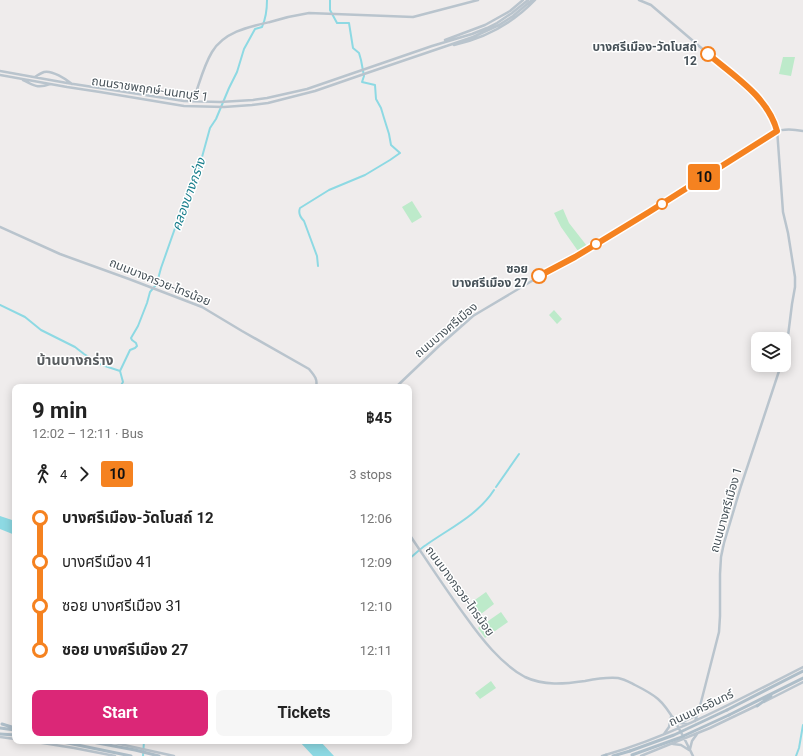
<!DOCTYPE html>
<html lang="en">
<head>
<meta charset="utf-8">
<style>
  :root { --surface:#fff; --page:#f6f6f6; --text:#222; --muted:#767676; --accent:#db2777 }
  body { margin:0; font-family:Roboto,"Noto Sans Thai",sans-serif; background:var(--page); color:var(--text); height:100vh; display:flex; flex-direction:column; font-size:15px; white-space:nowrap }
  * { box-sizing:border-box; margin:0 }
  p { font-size:13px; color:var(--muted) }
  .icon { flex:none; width:22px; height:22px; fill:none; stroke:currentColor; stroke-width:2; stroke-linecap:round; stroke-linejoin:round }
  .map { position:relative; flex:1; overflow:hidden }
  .details { position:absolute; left:12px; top:384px; width:400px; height:360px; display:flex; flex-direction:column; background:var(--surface); border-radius:8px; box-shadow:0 2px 10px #0003 }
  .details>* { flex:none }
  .badge { padding:0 8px; border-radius:3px; font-size:14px; line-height:26px }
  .tools { position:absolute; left:751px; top:332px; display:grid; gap:8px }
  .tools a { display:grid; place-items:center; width:40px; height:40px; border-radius:8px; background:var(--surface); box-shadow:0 2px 10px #0003; font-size:20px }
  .map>.badge { position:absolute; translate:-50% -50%; box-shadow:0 0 0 2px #fff }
  .legs { display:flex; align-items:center; gap:6px; height:44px; padding:0 20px; font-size:13px }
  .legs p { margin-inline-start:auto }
  .summary { display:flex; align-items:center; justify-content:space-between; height:68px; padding:0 20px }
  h1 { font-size:22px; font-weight:700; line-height:30px }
  .button { display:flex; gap:8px; margin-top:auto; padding:8px 20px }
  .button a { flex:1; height:46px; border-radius:8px; background:var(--accent); color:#fff; font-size:16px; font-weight:700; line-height:46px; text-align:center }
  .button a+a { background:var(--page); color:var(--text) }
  ul { padding:0 20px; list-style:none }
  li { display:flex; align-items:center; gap:14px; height:44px; font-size:15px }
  li i { display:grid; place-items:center; width:6px; height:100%; margin:0 5px; background:currentColor }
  li i::after { content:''; width:10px; height:10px; margin:-5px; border:3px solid; border-radius:50%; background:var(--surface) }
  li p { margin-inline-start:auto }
  li:first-child i { background:linear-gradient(#0000 50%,currentColor 0) }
  li:last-child i { background:linear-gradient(currentColor 50%,#0000 0) }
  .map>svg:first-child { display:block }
  .green { fill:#bdeaca }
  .water { fill:#8dd9e3 }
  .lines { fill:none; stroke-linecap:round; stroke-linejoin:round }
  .canal { stroke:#8dd9e3; stroke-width:2 }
  .secondary { stroke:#b9c4cd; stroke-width:2.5 }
  .primary { stroke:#aebec9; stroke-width:3 }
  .primary-bridge { stroke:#aebec9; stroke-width:3 }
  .line-1-casing { stroke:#fff; stroke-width:9 }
  .line-1 { stroke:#f58220; stroke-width:6 }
  .stop-1-dot { fill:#fff; stroke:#f58220; stroke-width:2 }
  .labels { text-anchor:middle; stroke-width:3; stroke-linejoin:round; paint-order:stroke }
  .stop-label { font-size:12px; font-weight:bold; fill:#465158; stroke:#fff; text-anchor:end }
  .street-label { font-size:12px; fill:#465158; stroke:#fff }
  .water-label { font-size:13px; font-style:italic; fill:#177d8b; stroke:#fff }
  .quarter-label { font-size:14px; font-weight:bold; fill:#595d60; stroke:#fff }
</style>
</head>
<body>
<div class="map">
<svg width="803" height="756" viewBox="0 0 803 756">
  <rect width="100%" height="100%" fill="#efecec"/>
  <!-- green -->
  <path class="green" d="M783,57h12l-4,19 -12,-2z
    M412,201l10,16 -10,6 -10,-16z
    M563,209l6,14 18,23 -9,5 -17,-24 -7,-14z
    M554,310l8,9 -5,5 -8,-9z
    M486,592l8,12 -13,10 -9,-12z
    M501,612l7,10 -23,16 -7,-10z
    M491,681l5,7 -16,11 -5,-6z"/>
  <!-- water -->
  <path class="water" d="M0,516l15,5v14l-15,-6z
    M299,741h21l14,15h-21z"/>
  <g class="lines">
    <!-- canal -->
    <path class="canal" d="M318,266l-1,-10 -13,-35c-4,-4 -6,-8 -4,-13l29,-18 36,-15 25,-15 10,-7 -9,-8 -2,-11 -5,-16 -3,-10 -5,-9 -1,-14 -13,-3 2,-6 -3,-16 -2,-7 -6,-5 -4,-25h-12l-7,-13v-10
      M0,305l25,12 16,13 34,17 9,7 18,11 18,6
      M120,387l3,-5 -3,-11 10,-21 5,-2 2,-2 -1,-3 -4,-3 -1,-2 7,-12 9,-23 3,-11 5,-6 3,-7 3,-11 19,-54 19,-46 11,-40 6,-9 13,-31 8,-16 7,-23 11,-20 7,-2c4,-9 5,-18 5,-27
      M496,487l23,-33
      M409,559c6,-5 11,-10 17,-14 24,-17 52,-30 68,-55
      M143,756l1,-15
      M796,756l3,-8 4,-23"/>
    <!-- secondary -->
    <path class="secondary" d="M639,0l12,5 103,88 13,14 10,22 6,83 5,21 7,44v10l-3,17 -5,40 -3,11
      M445,40l40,-15 25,-14 13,-11
      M454,45c31,-7 59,-22 81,-45
      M0,71l67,12 117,18 36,1 33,-2 14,-2 40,-9 125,-43 40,-12 15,-6 10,-5 15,-10 16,-13
      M0,75l67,12 33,5 84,14 40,1 28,-2 16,-2 47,-12 52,-18 106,-36 26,-12 14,-9 19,-16
      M35,77c3,-2 6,-4 9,-5 8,-2 22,7 28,12
      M23,80c11,5 14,9 27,4
      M193,101c6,-16 10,-34 19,-49 12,-20 36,-25 58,-30 13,-4 26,-7 39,-9l104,4 65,-17
      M0,227l60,27 69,25 73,28 40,24 67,38c5,6 9,10 7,18
      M396,387l43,-41 34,-30 10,-6 64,-38 28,-15 71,-43 129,-82c9,-4 18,-3 28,-1
      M409,534c19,28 37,56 57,83 15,21 35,47 59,60 19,9 39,7 60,4 10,-2 22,-4 33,-3 6,1 11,4 17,7 8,4 16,8 23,14 13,11 27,41 35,57
      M764,702l39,-20
      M673,717l7,6 8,1
      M695,721l4,-11 20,-78 1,-16v-42l1,-17 3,-14 17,-57 40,-121
      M680,723l17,-8
      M664,734l5,-7 2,-10
      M0,737l15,2
      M30,741l44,7 41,8
      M106,741l68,15
      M673,744l8,1 8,5
      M690,749l2,-8 5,-7
      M602,756c71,-20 136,-56 201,-89
      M641,756l69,-28 48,-23"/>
    <!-- primary -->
    <path class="primary" d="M757,706l14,-10
      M727,710l76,-39
      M729,715l74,-37
      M2,724l13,4
      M0,728l15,2
      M0,734l15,1
      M58,741l73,15
      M87,741l48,9 24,6
      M604,756l2,-1
      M613,756l17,-5"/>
    <!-- primary-bridge -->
    <path class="primary-bridge" d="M630,751l44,-16 53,-25
      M632,755l47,-17 50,-23"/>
  </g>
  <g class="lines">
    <defs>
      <path id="line-1" d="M539,276l36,-19 74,-45 128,-81c-9,-34 -43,-55 -69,-77"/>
    </defs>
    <!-- line-1 casing -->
    <use href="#line-1" class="line-1-casing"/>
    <!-- line-1 -->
    <use href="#line-1" class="line-1"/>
  </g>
  <!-- markers -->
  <g class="stop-1-dot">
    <circle cx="708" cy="54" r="7"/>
    <circle cx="662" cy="204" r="5"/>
    <circle cx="596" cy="244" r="5"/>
    <circle cx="539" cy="276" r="7"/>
  </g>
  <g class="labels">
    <!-- stop labels -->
    <g class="stop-label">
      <text x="697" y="51">บางศรีเมือง-วัดโบสถ์<tspan x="697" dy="14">12</tspan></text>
      <text x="528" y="273">ซอย<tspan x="528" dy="14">บางศรีเมือง 27</tspan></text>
    </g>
    <!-- street labels -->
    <g class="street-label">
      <text transform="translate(150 89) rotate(8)" y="4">ถนนราชพฤกษ์-นนทบุรี 1</text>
      <text transform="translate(160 282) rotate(22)" y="4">ถนนบางกรวย-ไทรน้อย</text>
      <text transform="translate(446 330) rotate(-40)" y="4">ถนนบางศรีเมือง</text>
      <text transform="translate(726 510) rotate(-74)" y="4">ถนนบางศรีเมือง 1</text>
      <text transform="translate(460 591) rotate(54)" y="4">ถนนบางกรวย-ไทรน้อย</text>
      <text transform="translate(701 708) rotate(-25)" y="4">ถนนนครอินทร์</text>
    </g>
    <!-- water labels -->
    <g class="water-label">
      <text transform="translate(188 194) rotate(-70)" y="5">คลองบางกร่าง</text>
    </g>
    <!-- quarter labels -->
    <g class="quarter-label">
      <text x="75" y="365">บ้านบางกร่าง</text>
    </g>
  </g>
</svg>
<div class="tools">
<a><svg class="icon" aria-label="layers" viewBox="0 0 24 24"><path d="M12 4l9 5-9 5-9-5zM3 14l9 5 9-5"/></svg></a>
</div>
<b class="badge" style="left:704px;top:177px;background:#f58220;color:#111">10</b>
<section class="details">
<div class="summary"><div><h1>9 min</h1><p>12:02 – 12:11 · Bus</p></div><b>฿45</b></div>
<div class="legs"><svg class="icon" aria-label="walk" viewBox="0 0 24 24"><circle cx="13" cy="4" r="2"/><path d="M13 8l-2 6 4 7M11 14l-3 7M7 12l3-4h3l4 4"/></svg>4<svg class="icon" aria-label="forward" viewBox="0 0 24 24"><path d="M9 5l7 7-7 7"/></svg><b class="badge" style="background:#f58220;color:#111">10</b><p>3 stops</p></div>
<ul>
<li><i style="color:#f58220"></i><b>บางศรีเมือง-วัดโบสถ์ 12</b><p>12:06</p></li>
<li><i style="color:#f58220"></i><span>บางศรีเมือง 41</span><p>12:09</p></li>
<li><i style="color:#f58220"></i><span>ซอย บางศรีเมือง 31</span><p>12:10</p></li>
<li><i style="color:#f58220"></i><b>ซอย บางศรีเมือง 27</b><p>12:11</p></li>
</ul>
<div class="button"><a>Start</a><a>Tickets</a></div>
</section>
</div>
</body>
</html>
